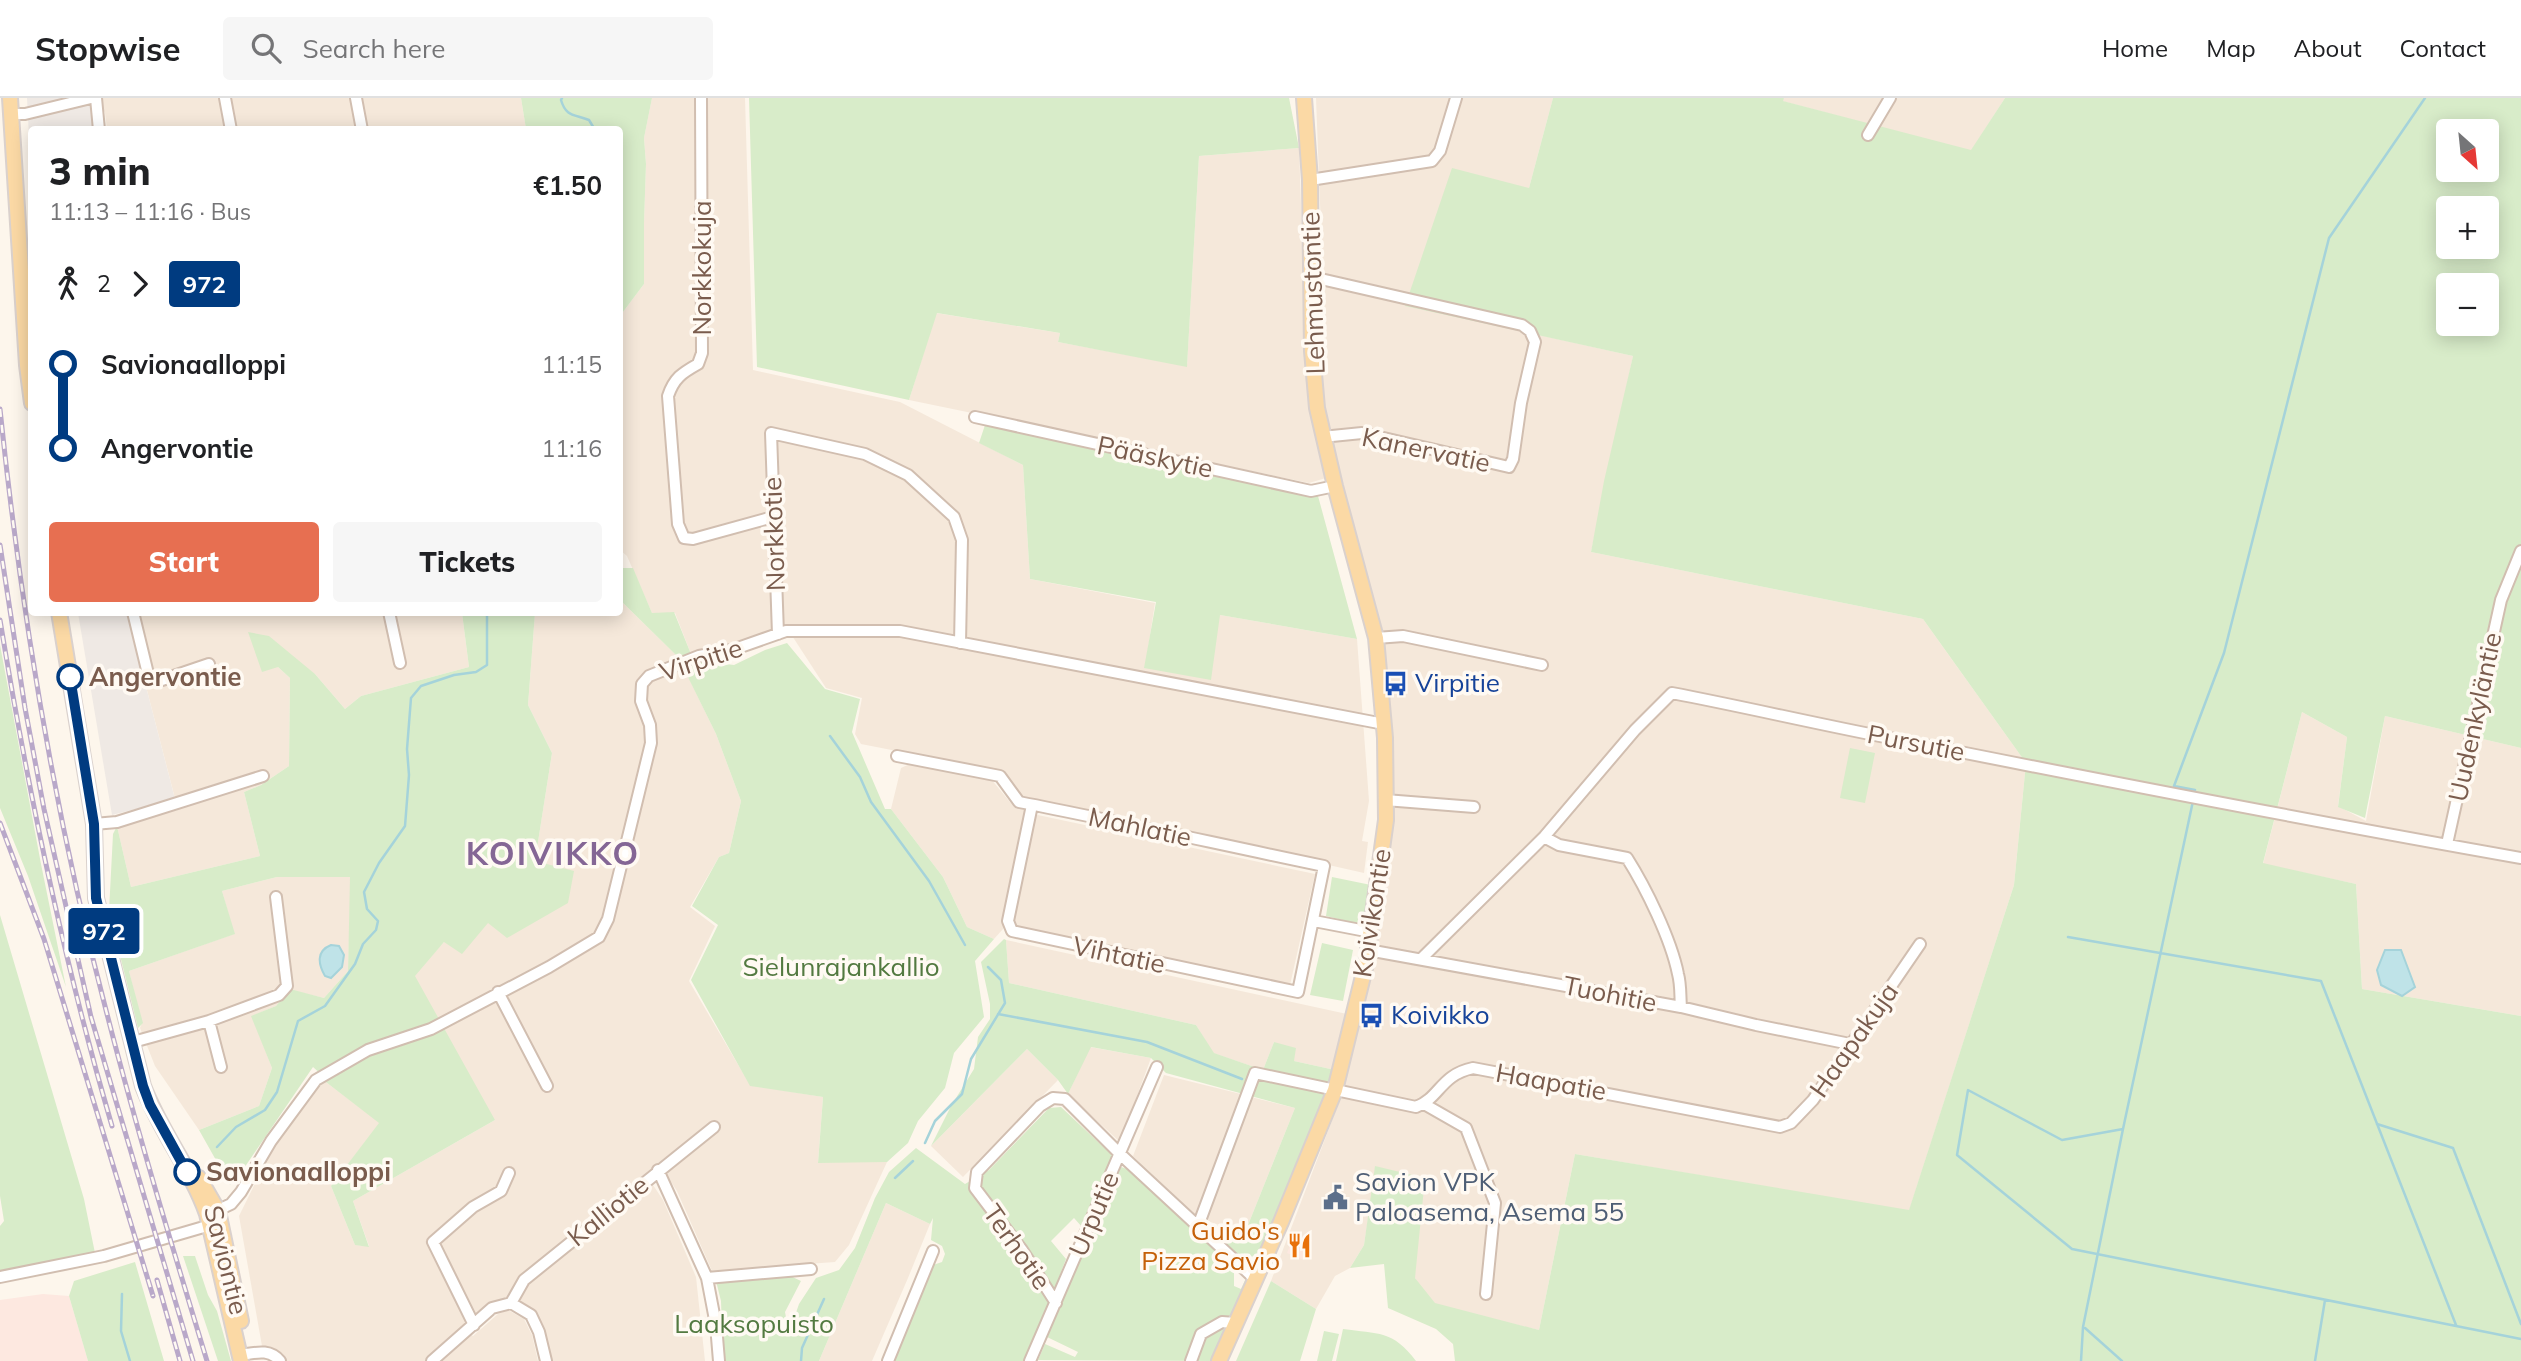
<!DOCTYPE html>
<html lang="en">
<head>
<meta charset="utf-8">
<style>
  :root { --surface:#fff; --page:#f6f6f6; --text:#202124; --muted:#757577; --line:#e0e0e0; --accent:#e76f51 }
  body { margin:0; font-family:Mulish,sans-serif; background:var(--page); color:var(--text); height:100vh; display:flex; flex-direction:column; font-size:26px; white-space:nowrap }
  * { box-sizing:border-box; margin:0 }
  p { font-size:23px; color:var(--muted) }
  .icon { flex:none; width:38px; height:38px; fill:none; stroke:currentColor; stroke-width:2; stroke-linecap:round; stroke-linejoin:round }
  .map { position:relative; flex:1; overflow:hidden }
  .drawer { position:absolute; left:28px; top:28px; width:595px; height:490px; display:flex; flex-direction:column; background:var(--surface); border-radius:7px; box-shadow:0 4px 18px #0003 }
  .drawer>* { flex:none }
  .badge { padding:0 14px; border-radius:5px; font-size:24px; line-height:46px }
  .needle { width:46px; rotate:153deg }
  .fabs { position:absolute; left:2436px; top:21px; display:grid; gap:14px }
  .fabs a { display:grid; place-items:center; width:63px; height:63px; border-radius:7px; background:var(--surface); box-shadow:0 4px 18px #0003; font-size:35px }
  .map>.badge { position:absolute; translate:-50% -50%; box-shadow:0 0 0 4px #fff }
  .legs { display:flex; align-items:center; gap:10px; height:77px; padding:0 21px; font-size:23px }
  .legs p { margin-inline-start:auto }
  .head { display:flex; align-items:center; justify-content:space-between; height:119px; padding:0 21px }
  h1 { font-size:38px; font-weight:800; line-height:52px }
  .action { display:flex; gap:14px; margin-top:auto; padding:14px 21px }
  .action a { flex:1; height:80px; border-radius:7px; background:var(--accent); color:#fff; font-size:28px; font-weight:800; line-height:80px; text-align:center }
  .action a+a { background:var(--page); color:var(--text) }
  ul { padding:0 21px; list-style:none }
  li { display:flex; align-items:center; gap:24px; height:84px; font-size:26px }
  li i { display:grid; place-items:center; width:10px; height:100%; margin:0 9px; background:currentColor }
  li i::after { content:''; width:18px; height:18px; margin:-9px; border:5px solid; border-radius:50%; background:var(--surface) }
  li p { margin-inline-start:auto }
  li:first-child i { background:linear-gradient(#0000 50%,currentColor 0) }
  li:last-child i { background:linear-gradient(currentColor 50%,#0000 0) }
  header { display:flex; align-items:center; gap:42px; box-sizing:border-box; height:98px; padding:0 35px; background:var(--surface); border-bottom:2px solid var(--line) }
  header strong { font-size:33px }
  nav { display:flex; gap:38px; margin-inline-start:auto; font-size:24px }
  .search { width:490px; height:63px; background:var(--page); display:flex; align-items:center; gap:18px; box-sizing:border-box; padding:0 24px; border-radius:7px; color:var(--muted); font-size:26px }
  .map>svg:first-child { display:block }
  .residential { fill:#f5e8da }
  .commercial { fill:#fde8e0 }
  .industrial { fill:#efe9e4 }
  .green { fill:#d8ecc9; fill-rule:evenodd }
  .water { fill:#bfe3e8; stroke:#a5d3da; stroke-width:2 }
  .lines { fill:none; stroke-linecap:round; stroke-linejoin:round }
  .stream { stroke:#a5d3da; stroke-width:2.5 }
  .minor-casing { stroke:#d1beb0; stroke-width:14 }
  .major-casing { stroke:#dad1cd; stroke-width:18 }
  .minor { stroke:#fff; stroke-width:10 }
  .major { stroke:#fbd9a5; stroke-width:14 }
  .rail-casing { stroke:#b9a8c9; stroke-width:5 }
  .rail { stroke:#fffaf3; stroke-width:2.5; stroke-dasharray:8; stroke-linecap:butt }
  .line-1-casing { stroke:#fff; stroke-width:16 }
  .line-1 { stroke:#003b80; stroke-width:10 }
  .stop-1-dot { fill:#fff; stroke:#003b80; stroke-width:3.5 }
  .labels { text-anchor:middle; stroke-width:7; stroke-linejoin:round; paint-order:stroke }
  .street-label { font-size:26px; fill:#7a5c4d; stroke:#fffaf3 }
  .stop-label { font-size:26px; font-weight:bold; fill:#7a5c4d; stroke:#fffaf3; text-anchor:start }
  .transit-label { font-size:26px; fill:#164399; stroke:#fffaf3; text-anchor:start }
  .park-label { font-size:26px; fill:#537a41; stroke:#fffaf3 }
  .service-label { font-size:26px; fill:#4e5e75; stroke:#fffaf3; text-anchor:start }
  .food-label { font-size:26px; fill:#c56008; stroke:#fffaf3; text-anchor:end }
  .district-label { font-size:33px; font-weight:bold; letter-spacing:2px; fill:#846695; stroke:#fffaf3 }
</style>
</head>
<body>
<header>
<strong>Stopwise</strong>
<div class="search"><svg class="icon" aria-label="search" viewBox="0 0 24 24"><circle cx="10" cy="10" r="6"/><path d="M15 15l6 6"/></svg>Search here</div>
<nav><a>Home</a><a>Map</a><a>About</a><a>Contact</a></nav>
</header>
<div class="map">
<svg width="2521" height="1263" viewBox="0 0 2521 1263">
  <rect width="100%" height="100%" fill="#fdf6ec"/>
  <!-- residential -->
  <path class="residential" d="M97,0h424l5,31h-419l-2,-16z
    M652,0h93l8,272 147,32 123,63 7,114 125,24 -10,65 75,-53 137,24 12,162 -7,40 6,1 -4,31 -342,-77 -18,-24 -143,-28 -6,-10 7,-36 -36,-10 -39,-60 -55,18 -41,8 -16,-41h-23l-25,-57 -7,-6v-234l24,-32v-61l2,-59 -2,-26z
    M1316,0h237l-24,90 -124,117 228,51 -42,196 332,67 103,144 -12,122 -105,326 -334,-57 -36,176 -102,-24 -20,-24 -44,-97 -9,60 -14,23 -15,8 -19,33 -45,-28 73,-192 26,-133 22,-143 -10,-167 -65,-247 6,-118z
    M1784,0h221l-34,53 -189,-50z
    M1299,50l9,254 18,76 -17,5 -400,-83 27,-87 124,20 -2,9 129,24 12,-210z
    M620,502l59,58 37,76 25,67 -12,52 -10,4 -29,50 25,19 -26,55 61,104 73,12 -5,65h69l-38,83 -14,17 -123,9 -35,-80 -13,-20 56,-42 -6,-8 -56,42 -138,114 -12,23 -17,5 -64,56h-143l-10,-11 -12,-4 -23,-130 36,-73 47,-64 58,44 -49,63 24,59 14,1 -16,-45 142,-81 -172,-44 121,-134 91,-81 17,-108 -24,-48 7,-92 85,-1z
    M127,515h335l7,54 -108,29 -16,13 -30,-35 -37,-7 12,11 -1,88 -28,19 -17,7 16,64 -129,31 -14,-61 61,-16z
    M2302,614l45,25 -9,69 28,15 19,-105 136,32v268l-159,-27 -6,-105 -93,-20z
    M912,665l79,16 23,28 12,2 -23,120 -9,10 -27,-12 -24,-50 -52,-68 10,-41z
    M1033,716l282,60 -25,111 -279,-59z
    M277,779h74l-3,94 -24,27 -34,-8 -14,16 -24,10 20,52 -13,38 -60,24 -44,-64 -15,-38 2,-5 -13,-52 105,-37 -12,-43z
    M1006,842l341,74 -12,56 -41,-9 -20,-19 -11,28 -50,-17 -17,-28 -187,-42z
    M1090,949l61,11 -31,84 -52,-48z
    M1027,951l31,31 -95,97 -32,-31z
    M1164,977l77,19 -44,123 -64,-61z
    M1251,999l44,11 -51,127 -41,-16z
    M651,1084l12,18 33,77 9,84h-156l-9,-32 -24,-27 11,-20z
    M886,1105l44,21 -22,54 -36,83h-53z
    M508,1212l16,9 8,16 6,26h-99l30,-28 4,3 25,-22z"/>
  <!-- commercial -->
  <path class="commercial" d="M1295,1135l17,7 -8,20 -17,-7z
    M43,1196l26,2 19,65h-88v-61z"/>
  <!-- industrial -->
  <path class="industrial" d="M27,0h67l2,31 -64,1 -1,47z
    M78,515h49l48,186 -63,16z"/>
  <!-- green -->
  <path class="green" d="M521,0h131l-8,40 2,26 -2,59v61l-24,32v-186l-94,-1z
    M749,0h540l10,50 -100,8 -12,211 -129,-25 2,-9 -123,-20 -28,87 -152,-33z
    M1553,0h231l-1,3 188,49 34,-52h516v650l-136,-32 -20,102 -27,-11 9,-70 -45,-25 -39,151 93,21 6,105 159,27v345h-1066l-2,-17 -17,-15 -48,-21 -4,-44 -34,4 14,-23 11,-79 50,12 -10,100 20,25 104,27 36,-176 334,56 105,-325 12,-122 -103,-144 -332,-67 13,-71 29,-125 -228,-50 47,-138 77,20zM2448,33h39v39h-39zM2448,110h39v39h-39zM2448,187h39v39h-39z
    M985,327l333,71 39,143 -137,-24 -9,65 -67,-12 12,-66 -126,-23 -7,-114 -44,-22z
    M620,470h13l19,45 22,-1 17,42 -12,4 -59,-58z
    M462,515h73l-7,92 24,48 -17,108 39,10 -6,32 -61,35 -19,-15 -26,31 -18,-12 -29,34 80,144 -142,81 16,46 -14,-2 -24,-59 48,-63 -57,-44 1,-3 -10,-9 -73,107 -10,11 -31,-55 60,-24 13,-38 -21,-52 25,-10 14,-17 34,9 24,-27 2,-94h-73l-55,14 13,43 -106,37 14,52 -5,5 -29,-117 4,-77 4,-8 14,61 129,-31 -16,-64 17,-7 28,-19 1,-88 -12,-11 -16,5 -14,-40 21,4 46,38 30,35 16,-13 108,-29z
    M787,545l38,46 35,10 -8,33 33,77h6l52,68 24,50 27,12 -19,22 9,56 -30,36 -9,35 -27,33 -10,22 -21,19 -69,1 5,-66 -73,-11 -59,-106 27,-55 -26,-19 27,-49 10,-4 12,-52 -25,-67 -33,-67 18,-6 33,4 31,-15z
    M0,547l41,219 25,123 -38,-111 -28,-68z
    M1850,650l25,5 -10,50 -25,-5z
    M1332,779l39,8 -7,40 -38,-9z
    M0,817l84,284 12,59 -96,19v-51l4,-5 -4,-25z
    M1004,841l2,1 3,43 187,42 18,28 49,17 11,-28 22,6 -2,13 41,9 -2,16 -117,275 -178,-1 7,-16 30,13 3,-5 -31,-15 74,-170 9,3 81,74 23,29v13l7,3 15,-33 -16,2 -27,-26 1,-8 30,11 51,-127 -129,-35 -15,-15 -60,-11 -23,47 -10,-14 -31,-31 -96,97 20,-40 23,-37 4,-32 12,-18v-15l-9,-42z
    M1322,845l31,7 -10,51 -33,-6z
    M1061,1009l52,49 -31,71 -8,-9 -23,23 15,18 -39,102h-133l39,-96 9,-3 3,-8 -3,-8 -11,-6 2,-22 -3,6 -44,-21 -67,158h-96l-2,-60 -5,-20 70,-7 15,7 -16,31 4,21 10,-29 17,-26 23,-8 16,-22 20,-50 14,-26 27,-24 49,36 24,-14 60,-62z
    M183,1158h12l13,39 9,16 14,50h-13z
    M135,1164l29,99h-76l-19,-65 5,-15z
    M1271,1183l45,28 -16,52h-64z
    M1343,1231c35,5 50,1 73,32h-80z
    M1324,1233l15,3 -7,27h-15z"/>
  <!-- water -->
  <path class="water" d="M331,847l8,1 5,9 -2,12 -11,11 -6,-2c-7,-12 -9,-25 6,-31z
    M2385,852h16l14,37 -13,9 -21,-11 -4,-15z"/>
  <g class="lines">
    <!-- stream -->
    <path class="stream" d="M562,0l-1,2c5,17 13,14 28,20l6,10
      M830,638l30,41 11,25 58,79 36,64
      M2194,696l1,-4 -21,-4 50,-133 105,-415 96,-140
      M2193,703l-70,328 -61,11 -94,-50 -11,65 115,94 449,90
      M2068,839l253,44 135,344
      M998,916l149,28 95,37
      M2377,1026l76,24 68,176
      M925,1045l10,-22 27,-27 9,-35 34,-56 -4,-23 -13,-13
      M217,1049l19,-20 29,-17 12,-18 21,-71 27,-15 30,-42 8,-20 13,-14 2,-9 -11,-12 -3,-17 15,-29 26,-37 4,-51 -2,-26 4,-51 10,-12 33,-11 22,-3 11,-7v-53
      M895,1080l18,-17
      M122,1196l-1,37 9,30
      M2085,1230l37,33
      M801,1263l1,-13 22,-49
      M2081,1263l2,-34 40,-198
      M2315,1263l10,-61"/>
    <defs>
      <path id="minor" d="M96,0l3,32
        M225,0l6,32
        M356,0l6,32
        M701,0l1,255 -4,11c-16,9 -24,14 -30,32l10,128 6,14 9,1 80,-22
        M11,16h14l66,-16
        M1868,37l22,-37
        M1310,82l122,-19 8,-10 16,-53
        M1312,179l210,48 8,6 5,11 -14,61 -8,56 -4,8 -147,-34 -40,4
        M975,319l336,74 24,-5
        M133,514l16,66 10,3 50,-17
        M389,514l11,51
        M778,536l-7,-201 94,21 43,21 46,42 8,23 -2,103
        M1376,540l27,-2 139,29
        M897,658l103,20 19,26c102,20 204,43 305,64l-26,126 -286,-61 -4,-10 24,-116
        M1385,702l89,7
        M94,726l23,-2 146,-46
        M1544,739l15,8 68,13c19,30 44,81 51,116 3,11 2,22 3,33
        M2447,746l54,-244 20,-49
        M1314,823l57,11
        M1368,852l313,57 75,18 94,19
        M1421,861l123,-122 91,-107 37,-37c73,14 145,31 218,45 210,42 421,83 631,120
        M498,894l49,94
        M209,923l12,46
        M133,944l76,-21 70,-26 8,-9 -11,-89
        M1424,1006l42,24 29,75 -9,91
        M658,1072l49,108 9,47 3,36
        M214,1114l17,-8 10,-12 30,-51 45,-61 52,-30 63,-21 118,-62 50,-30 9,-18 43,-176 -1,-18 -9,-24 1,-17 7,-8 50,-20 33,-6 54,-19h114l484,93
        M1198,1128l57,-153 161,34c24,-9 24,-32 57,-39l307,59 11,-4 22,-23 107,-156
        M0,1179l104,-21 110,-32
        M707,1180l104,-9
        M511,1205l13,-23 190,-153
        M511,1205l20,12 8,17 7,29
        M1056,1205l-34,-53 -47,-62 2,-16 63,-66 13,-8 12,1 55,55 135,125
        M474,1227l-41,-83 40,-35 28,-16 8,-18
        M240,1257c15,-2 29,-7 40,6
        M432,1263l60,-53 19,-5
        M888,1263l45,-110
        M1030,1263l127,-294
        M1191,1263l10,-27 21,-12 13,1"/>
      <path id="major" d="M10,0l17,267 5,38
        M59,514l35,212 2,74 47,188c17,45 48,83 64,128l34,147
        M199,1080l19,33 23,110
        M1219,1263l62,-139 54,-132 31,-126 20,-144 -1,-82 -9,-100 -41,-152 -18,-78 -5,-57 -2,-171 -6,-82"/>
    </defs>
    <!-- minor casing -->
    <use href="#minor" class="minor-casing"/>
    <!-- major casing -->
    <use href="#major" class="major-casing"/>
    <!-- minor -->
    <use href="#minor" class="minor"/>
    <!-- major -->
    <use href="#major" class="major"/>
    <defs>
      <path id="rail" d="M0,311c21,203 55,408 107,605 30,117 65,232 100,347
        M0,447l25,163 19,101 47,208 102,344
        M0,522c28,171 63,339 112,506
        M0,725l44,116 109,357
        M157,1182l23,81"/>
    </defs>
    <!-- rail casing -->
    <use href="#rail" class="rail-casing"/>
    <!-- rail -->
    <use href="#rail" class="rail"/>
  </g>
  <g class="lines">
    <defs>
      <path id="line-1" d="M70,579l24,147 2,74 47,188 7,19 37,67"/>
    </defs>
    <!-- line-1 casing -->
    <use href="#line-1" class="line-1-casing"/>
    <!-- line-1 -->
    <use href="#line-1" class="line-1"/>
  </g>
  <!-- icons -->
  <defs>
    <symbol id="bus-bare" viewBox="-9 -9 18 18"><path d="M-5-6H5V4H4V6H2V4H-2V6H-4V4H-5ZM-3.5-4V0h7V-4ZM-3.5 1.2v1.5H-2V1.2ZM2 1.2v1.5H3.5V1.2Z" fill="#1a4fb4" stroke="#fffaf3" stroke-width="2.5" paint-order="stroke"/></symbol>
    <symbol id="civic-bare" viewBox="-9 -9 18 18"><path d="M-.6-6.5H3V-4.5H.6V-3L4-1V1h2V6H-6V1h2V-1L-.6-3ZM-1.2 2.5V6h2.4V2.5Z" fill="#5c6f8a" stroke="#fffaf3" stroke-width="2.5" paint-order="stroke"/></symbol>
    <symbol id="restaurant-bare" viewBox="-9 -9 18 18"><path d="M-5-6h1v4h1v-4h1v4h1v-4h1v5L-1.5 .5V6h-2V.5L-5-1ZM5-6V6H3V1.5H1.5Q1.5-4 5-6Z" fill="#e8710a" stroke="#fffaf3" stroke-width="2.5" paint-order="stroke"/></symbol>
  </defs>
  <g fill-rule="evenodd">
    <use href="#bus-bare" x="1378" y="568" width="35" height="35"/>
    <use href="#bus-bare" x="1354" y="900" width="35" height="35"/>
    <use href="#civic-bare" x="1318" y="1082" width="35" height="35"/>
    <use href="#restaurant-bare" x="1282" y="1130" width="35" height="35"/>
  </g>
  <!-- markers -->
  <g class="stop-1-dot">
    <circle cx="70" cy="579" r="12"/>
    <circle cx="187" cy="1074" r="12"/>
  </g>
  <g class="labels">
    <!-- street labels -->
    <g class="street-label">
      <text transform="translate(702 170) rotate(-90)" y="9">Norkkokuja</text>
      <text transform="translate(1313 195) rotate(-92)" y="9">Lehmustontie</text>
      <text transform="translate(1426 352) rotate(12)" y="9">Kanervatie</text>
      <text transform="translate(1155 359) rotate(12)" y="9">Pääskytie</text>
      <text transform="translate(774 436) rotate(-92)" y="9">Norkkotie</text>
      <text transform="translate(701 562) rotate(-18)" y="9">Virpitie</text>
      <text transform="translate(2475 619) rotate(-78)" y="9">Uudenkyläntie</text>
      <text transform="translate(1916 645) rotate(11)" y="9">Pursutie</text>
      <text transform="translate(1140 729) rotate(12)" y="9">Mahlatie</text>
      <text transform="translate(1372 815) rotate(-81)" y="9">Koivikontie</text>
      <text transform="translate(1119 857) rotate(12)" y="9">Vihtatie</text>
      <text transform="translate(1610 896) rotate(11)" y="9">Tuohitie</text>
      <text transform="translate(1854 942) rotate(-55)" y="9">Haapakuja</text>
      <text transform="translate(1551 984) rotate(10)" y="9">Haapatie</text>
      <text transform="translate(608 1113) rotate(-39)" y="9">Kalliotie</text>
      <text transform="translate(1094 1116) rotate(-67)" y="9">Urputie</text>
      <text transform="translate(1017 1149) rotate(55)" y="9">Terhotie</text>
      <text transform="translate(226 1162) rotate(76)" y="9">Saviontie</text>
    </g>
    <!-- stop labels -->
    <g class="stop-label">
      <text x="89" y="588">Angervontie</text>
      <text x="206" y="1083">Savionaalloppi</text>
    </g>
    <!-- transit labels -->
    <g class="transit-label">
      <text x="1415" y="594">Virpitie</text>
      <text x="1391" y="926">Koivikko</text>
    </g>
    <!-- park labels -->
    <g class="park-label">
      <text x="841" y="878">Sielunrajankallio</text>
      <text x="754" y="1235">Laaksopuisto</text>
    </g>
    <!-- service labels -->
    <g class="service-label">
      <text x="1355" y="1093">Savion VPK<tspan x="1355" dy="30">Paloasema, Asema 55</tspan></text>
    </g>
    <!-- food labels -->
    <g class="food-label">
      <text x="1280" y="1142">Guido's<tspan x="1280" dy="30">Pizza Savio</tspan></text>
    </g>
    <!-- district labels -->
    <g class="district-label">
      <text x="553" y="767">KOIVIKKO</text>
    </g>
  </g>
</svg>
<div class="fabs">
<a><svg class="needle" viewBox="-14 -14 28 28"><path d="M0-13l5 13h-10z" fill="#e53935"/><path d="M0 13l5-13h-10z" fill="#757577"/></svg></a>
<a>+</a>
<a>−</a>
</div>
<b class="badge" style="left:104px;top:833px;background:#003b80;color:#fff">972</b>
<section class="drawer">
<div class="head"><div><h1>3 min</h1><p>11:13 – 11:16 · Bus</p></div><b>€1.50</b></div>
<div class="legs"><svg class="icon" aria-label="walk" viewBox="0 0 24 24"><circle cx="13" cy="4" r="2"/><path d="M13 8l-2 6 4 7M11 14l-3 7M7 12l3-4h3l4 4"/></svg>2<svg class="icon" aria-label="forward" viewBox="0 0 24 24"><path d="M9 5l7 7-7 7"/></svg><b class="badge" style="background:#003b80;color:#fff">972</b></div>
<ul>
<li><i style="color:#003b80"></i><b>Savionaalloppi</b><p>11:15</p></li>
<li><i style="color:#003b80"></i><b>Angervontie</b><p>11:16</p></li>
</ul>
<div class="action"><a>Start</a><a>Tickets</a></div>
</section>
</div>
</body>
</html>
